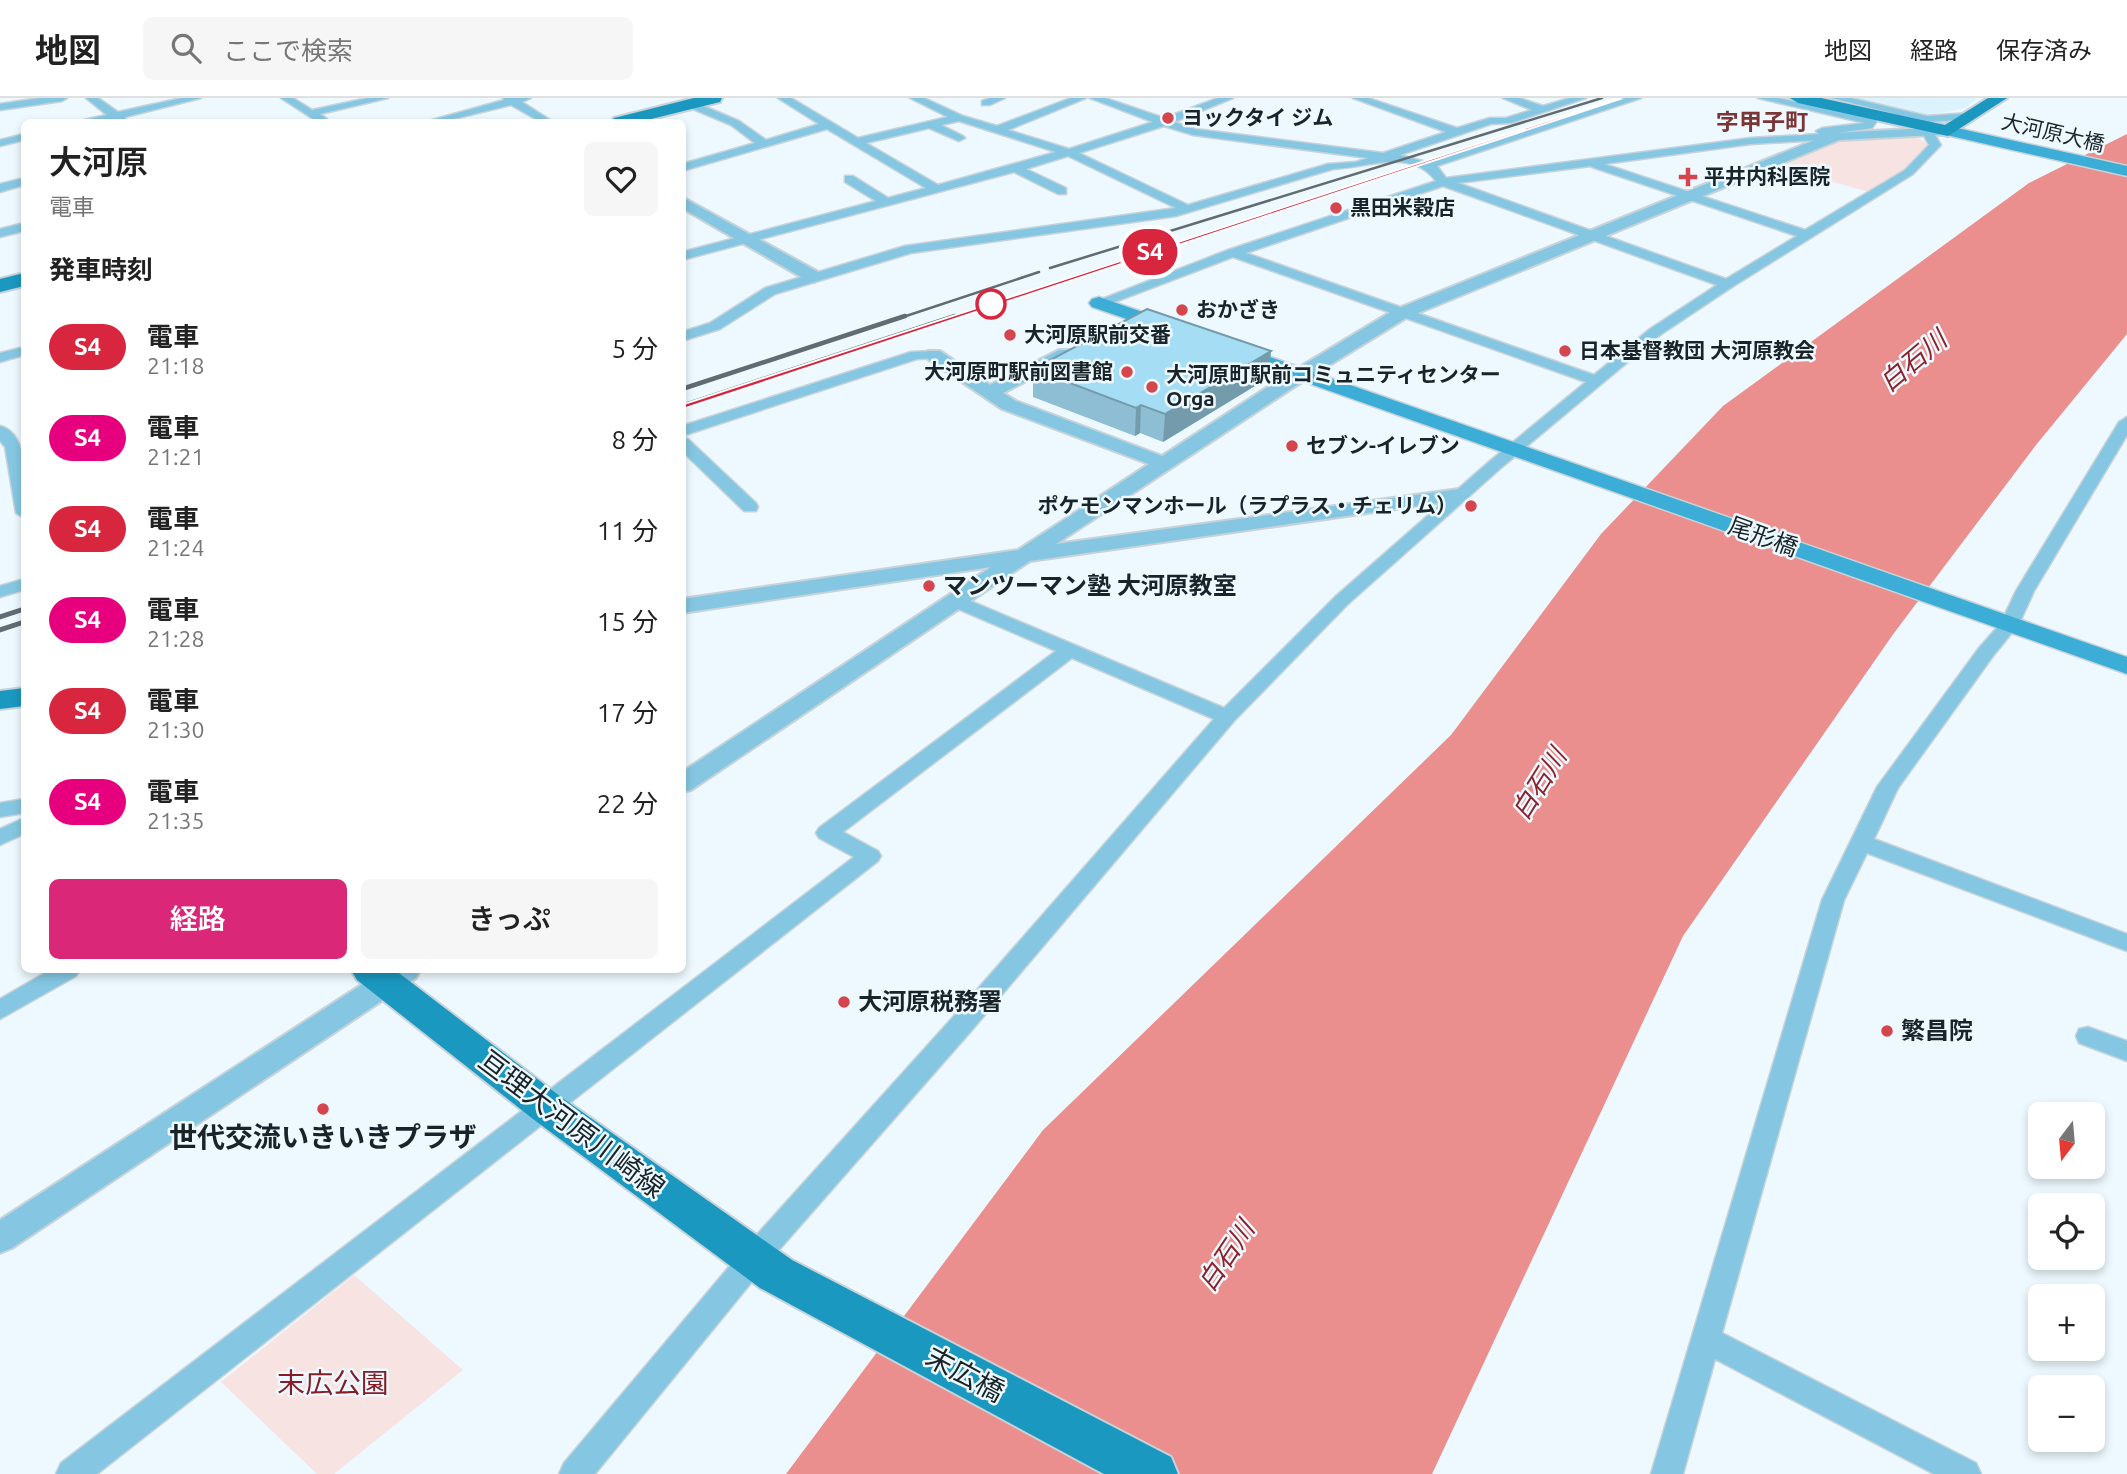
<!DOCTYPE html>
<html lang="ja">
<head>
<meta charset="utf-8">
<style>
  :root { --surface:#fff; --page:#f6f6f6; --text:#222; --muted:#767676; --line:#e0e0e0; --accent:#db2777 }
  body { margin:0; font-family:Ubuntu,"Noto Sans JP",sans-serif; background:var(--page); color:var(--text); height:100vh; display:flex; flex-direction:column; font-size:26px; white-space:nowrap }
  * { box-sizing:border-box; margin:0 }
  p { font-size:23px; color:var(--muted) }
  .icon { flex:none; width:38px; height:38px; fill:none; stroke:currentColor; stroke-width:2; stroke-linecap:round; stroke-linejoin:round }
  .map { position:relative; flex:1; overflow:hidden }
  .drawer { position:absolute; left:21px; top:21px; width:665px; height:854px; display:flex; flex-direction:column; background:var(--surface); border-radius:10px; box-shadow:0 4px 10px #0003 }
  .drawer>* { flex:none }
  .badge { padding:0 14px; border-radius:23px; font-size:24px; line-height:46px }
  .needle { width:46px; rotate:196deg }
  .controls { position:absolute; left:2028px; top:1004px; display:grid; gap:14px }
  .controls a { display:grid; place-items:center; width:77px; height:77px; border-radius:10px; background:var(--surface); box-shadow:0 4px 10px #0003; font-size:35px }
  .map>.badge { position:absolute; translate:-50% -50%; box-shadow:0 0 0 4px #fff }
  h2 { padding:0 28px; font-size:26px; line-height:63px }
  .round { display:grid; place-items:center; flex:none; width:74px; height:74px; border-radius:10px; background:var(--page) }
  .overview { display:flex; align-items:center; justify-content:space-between; height:119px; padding:0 28px }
  h1 { font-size:33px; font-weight:600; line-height:52px }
  .action { display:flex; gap:14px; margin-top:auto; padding:14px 28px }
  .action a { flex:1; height:80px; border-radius:10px; background:var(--accent); color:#fff; font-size:28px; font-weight:600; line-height:80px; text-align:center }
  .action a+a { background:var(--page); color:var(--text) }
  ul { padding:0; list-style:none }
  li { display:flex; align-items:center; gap:21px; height:91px; padding:0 28px }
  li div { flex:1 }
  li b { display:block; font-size:26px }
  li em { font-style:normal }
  li .badge { min-width:77px; font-weight:700; text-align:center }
  header { display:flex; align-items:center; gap:42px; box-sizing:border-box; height:98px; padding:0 35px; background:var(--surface); border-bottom:2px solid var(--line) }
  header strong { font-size:33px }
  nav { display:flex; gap:38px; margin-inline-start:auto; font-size:24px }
  .search { width:490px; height:63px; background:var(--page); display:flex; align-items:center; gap:18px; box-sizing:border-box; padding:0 24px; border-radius:10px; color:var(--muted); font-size:26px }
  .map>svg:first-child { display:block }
  .built { fill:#dcf3fd }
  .green { fill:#f7e3e2 }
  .water { fill:#ea8f8d }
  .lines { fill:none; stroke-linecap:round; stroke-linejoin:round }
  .minor-casing { stroke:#c7d3d8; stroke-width:3 }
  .tertiary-casing { stroke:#c7d3d8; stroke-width:4 }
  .secondary-casing { stroke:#c7d3d8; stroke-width:3 }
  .primary-casing { stroke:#c7d3d8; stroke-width:4 }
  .minor { fill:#85c7e2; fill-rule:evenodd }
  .tertiary { fill:#85c7e2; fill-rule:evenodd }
  .secondary { fill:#3badd6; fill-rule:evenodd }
  .primary { fill:#1b98c0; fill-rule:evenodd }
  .rail-far2 { stroke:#616c71; stroke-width:2.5 }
  .rail-far1 { stroke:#616c71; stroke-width:4.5 }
  .rail { stroke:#616c71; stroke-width:5 }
  .wall { fill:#8ebed3 }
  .shaded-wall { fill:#749bac }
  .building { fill:#a5ddf5; stroke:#749bac; stroke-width:2 }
  .line { fill:#d7263d; stroke:#fff; stroke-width:2 }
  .poi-dot { fill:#d5454d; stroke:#edf9fe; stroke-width:2.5 }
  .stop-dot { fill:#fff; stroke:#d7263d; stroke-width:3.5 }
  .labels { text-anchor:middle; stroke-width:5; stroke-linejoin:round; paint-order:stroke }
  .far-poi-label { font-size:21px; font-weight:bold; fill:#192429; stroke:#edf9fe; text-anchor:start }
  .far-street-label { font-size:21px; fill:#192429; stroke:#edf9fe }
  .far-quarter-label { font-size:23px; font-weight:bold; fill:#7c3536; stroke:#edf9fe }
  .street-label { font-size:24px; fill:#192429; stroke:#edf9fe }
  .poi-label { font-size:24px; font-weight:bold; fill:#192429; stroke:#edf9fe; text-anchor:start }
  .water-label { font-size:26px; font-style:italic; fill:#8c222b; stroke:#edf9fe }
  .near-street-label { font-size:28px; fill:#192429; stroke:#edf9fe }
  .near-poi-label { font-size:28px; font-weight:bold; fill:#192429; stroke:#edf9fe }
  .near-park-label { font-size:28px; fill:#871d27; stroke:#edf9fe }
</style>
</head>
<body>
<header>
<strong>地図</strong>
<div class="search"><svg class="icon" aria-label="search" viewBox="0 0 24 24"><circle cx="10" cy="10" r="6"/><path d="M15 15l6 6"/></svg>ここで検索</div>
<nav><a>地図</a><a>経路</a><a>保存済み</a></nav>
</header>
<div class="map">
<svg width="2127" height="1376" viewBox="0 0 2127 1376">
  <rect width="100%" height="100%" fill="#edf9fe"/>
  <!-- built -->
  <path class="built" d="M1850,0h127l-12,10 -42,8z"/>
  <!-- green -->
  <path class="green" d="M1904,39l14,1 10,6c-15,23 -36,34 -59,48l-43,-12 -9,-6 -21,-2 -16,-5 59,-26z
    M354,1177l109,95 -129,104h-17l-96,-92z"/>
  <!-- water -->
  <path class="water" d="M2127,36v200l-91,111 -142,188 -211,303 -251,538h-646l257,-344 408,-395 150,-201 122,-128 306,-223z"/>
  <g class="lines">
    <defs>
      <path id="minor" d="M40,0h27l-5,3 -62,9v-6z
        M86,0h12l20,14 64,-14h19l-76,19 2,5 -13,-2 -31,2 1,-2 23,-5z
        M281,0h12l19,12 56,-12h20l-68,16 7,5v3h-9z
        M531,0l-9,4 31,20h-12l-30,-17 -70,17h-16l79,-22 -1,-2z
        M778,0h13l67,40 90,-21 -38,-19h14l39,18 34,10 74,-28h15l-78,32 61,19 84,-27 -63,-24h15l59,20 54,-20h15l-59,24 21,7 188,24 63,-21 -93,-34h15l89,30 33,-10h16l26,-8 -29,-12h16l24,8 27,-8h16l-75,25 -20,1 -91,31 26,7 199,-64h16l-204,68 9,12 305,-40 68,-4 -3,-3 6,-3 43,-5 -107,-25h20l98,21 1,2 -5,7 -35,5 6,3 -6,3 -86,5 -147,20 201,66 100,-60 24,-25 -7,-13 2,-2h8l9,15 -28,29 -181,113 -72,48 -158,132 -155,138 -113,116 -262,309 -208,237 -169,207h-36l5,-11 180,-214 210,-233 260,-297 -142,-61 -229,174 35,19 3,5 -3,5 -781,613h-41l5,-11 793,-606 -35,-19 -3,-5 3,-5 237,-177 -107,-46 -3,-4 3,-4h12l263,111 111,-111 155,-136 96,-79 -353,-125 -129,49 -5,1 -7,-4 136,-53 208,-69c-26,-34 -68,-13 -103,-12l-157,47 -265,37 -136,41 -55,35 -38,12v-9l28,-9 55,-35 140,-42 271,-38 -108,-52 -42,13 40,19v6h-8l-44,-22 -332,88v-8l194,-51 -31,-19v-6h8l35,22 38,-10 -99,-59 -145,42v-7l73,-21 -24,-18 -45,-19v-4h8l45,19 27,19 53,-16zM959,23l97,31 -118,33 -72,-42 63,-15 30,13 6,-3 -2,-2 -22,-11zM1164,28l29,9 175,23 -12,4 -28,2 -140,41 -109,-52zM1591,68l1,1 205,69 -71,43 -268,-96zM1443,88l274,99 -67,44 -56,46 -348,-122z
        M990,0h15l-15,7h-8v-4z
        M1832,0h19l76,18 44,-3 5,3 -5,3 -44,3z
        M24,36v6l-24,6v-6z
        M24,80v7l-24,7v-8z
        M24,125v8l-24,6v-8z
        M24,249v8l-24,7v-9z
        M934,253l5,1 2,3 -2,3 -22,1 -235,77v-10l229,-74z
        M2127,319v18l-93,156 -15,33 -26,32 -95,132 -24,51 253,95v17l-260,-98 -23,47 -122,433 254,130 5,11h-47l-219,-115 -32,115h-32l171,-574 55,-113 102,-139 22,-25 15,-32 103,-169z
        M0,328c32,8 24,67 24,92l-8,-5 -11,-66 -5,-6z
        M682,339l6,2 68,64 2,4 -2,4h-12l-62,-60z
        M24,481v11l-24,7v-11z
        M24,701v14l-24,4v-14z
        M24,720v16l-24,11v-16z
        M50,872h30l-4,6 -76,43v-20z
        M2088,929l39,14v20l-48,-18 -3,-7 3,-7z"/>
      <path id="tertiary" d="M1948,29l5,1v6l-114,6 -433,178 -112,69 -238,157 403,-55 7,2 3,4 -3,4 -436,62 -339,229 -9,2v-20l309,-205 -309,46v-14l336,-49 131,-86 -147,-55 -74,-50 -3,-4 3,-4h12l50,34 69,-35h12l3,4 -3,4 -68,35 13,8 146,55 118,-77 114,-69 438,-177z
        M682,99l138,76 2,4 -8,5 -6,-1 -126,-73z
        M384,872h36l-4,8 -404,270 -12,5v-33z"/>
      <path id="secondary" d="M1948,28l179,40v10l-185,-42 -2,-3z
        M1099,199l81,28 3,4 -3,4 -7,2 -81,-28 -3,-4 3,-4z
        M1233,246l894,313v17l-901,-320 -3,-4 3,-4z"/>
      <path id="primary" d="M694,0h28l-2,4 -81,20h-28l3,-4z
        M1790,0h31l124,27 43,-27h19l-59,38 -150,-33z
        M24,175v13l-24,6v-13z
        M24,590v18l-24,3v-18z
        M351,872h44l166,127 231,163 379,197 7,17h-74l-344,-186 -227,-169 -176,-139z"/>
    </defs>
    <!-- minor casing -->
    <use href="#minor" class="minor-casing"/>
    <!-- tertiary casing -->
    <use href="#tertiary" class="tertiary-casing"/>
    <!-- secondary casing -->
    <use href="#secondary" class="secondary-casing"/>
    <!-- primary casing -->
    <use href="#primary" class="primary-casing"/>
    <!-- minor -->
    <use href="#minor" class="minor"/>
    <!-- tertiary -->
    <use href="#tertiary" class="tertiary"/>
    <!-- secondary -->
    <use href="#secondary" class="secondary"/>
    <!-- primary -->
    <use href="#primary" class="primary"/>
    <!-- rail-far2 -->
    <path class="rail-far2" d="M1050,170l552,-170
      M1070,180l248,-81
      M968,214l91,-30
      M900,220l139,-46
      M950,220l8,-3"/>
    <!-- rail-far1 -->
    <path class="rail-far1" d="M682,291l223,-73
      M682,308l273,-90"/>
    <!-- rail -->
    <path class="rail" d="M0,519l24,-8
      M0,532l24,-8"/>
  </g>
  <!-- wall -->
  <path class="wall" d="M1271,253l-3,27 -105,64 -23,-9 -5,3 -102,-39v-28z"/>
  <!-- shaded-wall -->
  <path class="shaded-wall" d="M1271,253l-3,27 -105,64 2,-28z
    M1141,307l-1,28 -5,3 1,-28z"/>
  <!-- building -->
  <path class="building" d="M1147,211l124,42 -106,63 -24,-9 -5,3 -103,-39z"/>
  <!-- line -->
  <path class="line" d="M1617,0l3,1 -934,309 -8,-2z"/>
  <!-- markers -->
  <g class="poi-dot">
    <circle cx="1168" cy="20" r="7"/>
    <path d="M1684.5 68.5h7v7h7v7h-7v7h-7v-7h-7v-7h7z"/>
    <circle cx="1336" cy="110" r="7"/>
    <circle cx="1182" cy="212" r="7"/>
    <circle cx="1010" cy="237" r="7"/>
    <circle cx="1565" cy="253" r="7"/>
    <circle cx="1127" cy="274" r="7"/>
    <circle cx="1152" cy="289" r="7"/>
    <circle cx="1292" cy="348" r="7"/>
    <circle cx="1471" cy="408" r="7"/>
    <circle cx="929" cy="488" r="7"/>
    <circle cx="844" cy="904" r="7"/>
    <circle cx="1887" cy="933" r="7"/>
    <circle cx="323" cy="1011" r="7"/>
  </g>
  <circle class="stop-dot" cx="991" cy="206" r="14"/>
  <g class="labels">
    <!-- far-poi labels -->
    <g class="far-poi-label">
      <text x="1182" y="27">ヨックタイ ジム</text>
      <text x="1704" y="86">平井内科医院</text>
      <text x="1350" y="117">黒田米穀店</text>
      <text x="1196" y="219">おかざき</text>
      <text x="1024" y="244">大河原駅前交番</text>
      <text x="1579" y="260">日本基督教団 大河原教会</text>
      <text x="1113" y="281" text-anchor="end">大河原町駅前図書館</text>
      <text x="1166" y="284">大河原町駅前コミュニティセンター<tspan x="1166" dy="24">Orga</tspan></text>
      <text x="1306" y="355">セブン-イレブン</text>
      <text x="1457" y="415" text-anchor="end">ポケモンマンホール（ラプラス・チェリム）</text>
    </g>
    <!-- far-street labels -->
    <g class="far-street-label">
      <text transform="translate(2053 35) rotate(13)" y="7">大河原大橋</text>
    </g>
    <!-- far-quarter labels -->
    <g class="far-quarter-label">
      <text x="1762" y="32">字甲子町</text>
    </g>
    <!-- street labels -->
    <g class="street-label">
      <text transform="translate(1763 439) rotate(20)" y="8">尾形橋</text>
    </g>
    <!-- poi labels -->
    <g class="poi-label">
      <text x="943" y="496">マンツーマン塾 大河原教室</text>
      <text x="858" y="912">大河原税務署</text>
      <text x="1901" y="941">繁昌院</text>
    </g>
    <!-- water labels -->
    <g class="water-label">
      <text transform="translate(1913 263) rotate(-40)" y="9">白石川</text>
      <text transform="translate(1539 686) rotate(-58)" y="9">白石川</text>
      <text transform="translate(1226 1158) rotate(-56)" y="9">白石川</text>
    </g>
    <!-- near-street labels -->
    <g class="near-street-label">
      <text transform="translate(572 1026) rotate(37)" y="10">亘理大河原川崎線</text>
      <text transform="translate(965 1276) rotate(28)" y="10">末広橋</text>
    </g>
    <!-- near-poi labels -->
    <g class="near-poi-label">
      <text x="323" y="1049">世代交流いきいきプラザ</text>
    </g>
    <!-- near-park labels -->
    <g class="near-park-label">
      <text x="333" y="1295">末広公園</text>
    </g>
  </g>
</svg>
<div class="controls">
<a><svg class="needle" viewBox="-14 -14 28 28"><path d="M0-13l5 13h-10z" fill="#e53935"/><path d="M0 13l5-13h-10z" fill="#767676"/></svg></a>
<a><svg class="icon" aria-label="locate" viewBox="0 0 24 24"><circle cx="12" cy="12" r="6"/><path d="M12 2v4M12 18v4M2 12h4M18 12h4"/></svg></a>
<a>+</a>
<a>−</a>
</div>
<b class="badge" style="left:1150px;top:154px;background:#d7263d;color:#fff">S4</b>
<section class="drawer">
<div class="overview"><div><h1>大河原</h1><p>電車</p></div><a class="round"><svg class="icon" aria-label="heart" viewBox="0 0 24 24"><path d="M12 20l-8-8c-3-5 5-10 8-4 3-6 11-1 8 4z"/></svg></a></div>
<h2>発車時刻</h2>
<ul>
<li><span class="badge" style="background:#d7263d;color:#fff">S4</span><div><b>電車</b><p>21:18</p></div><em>5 分</em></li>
<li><span class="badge" style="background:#e6007e;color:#fff">S4</span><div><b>電車</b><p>21:21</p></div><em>8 分</em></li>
<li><span class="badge" style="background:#d7263d;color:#fff">S4</span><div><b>電車</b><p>21:24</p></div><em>11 分</em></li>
<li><span class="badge" style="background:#e6007e;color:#fff">S4</span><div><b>電車</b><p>21:28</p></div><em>15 分</em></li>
<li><span class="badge" style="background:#d7263d;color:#fff">S4</span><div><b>電車</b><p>21:30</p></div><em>17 分</em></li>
<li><span class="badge" style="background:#e6007e;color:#fff">S4</span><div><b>電車</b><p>21:35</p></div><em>22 分</em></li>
</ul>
<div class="action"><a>経路</a><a>きっぷ</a></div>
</section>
</div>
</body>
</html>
